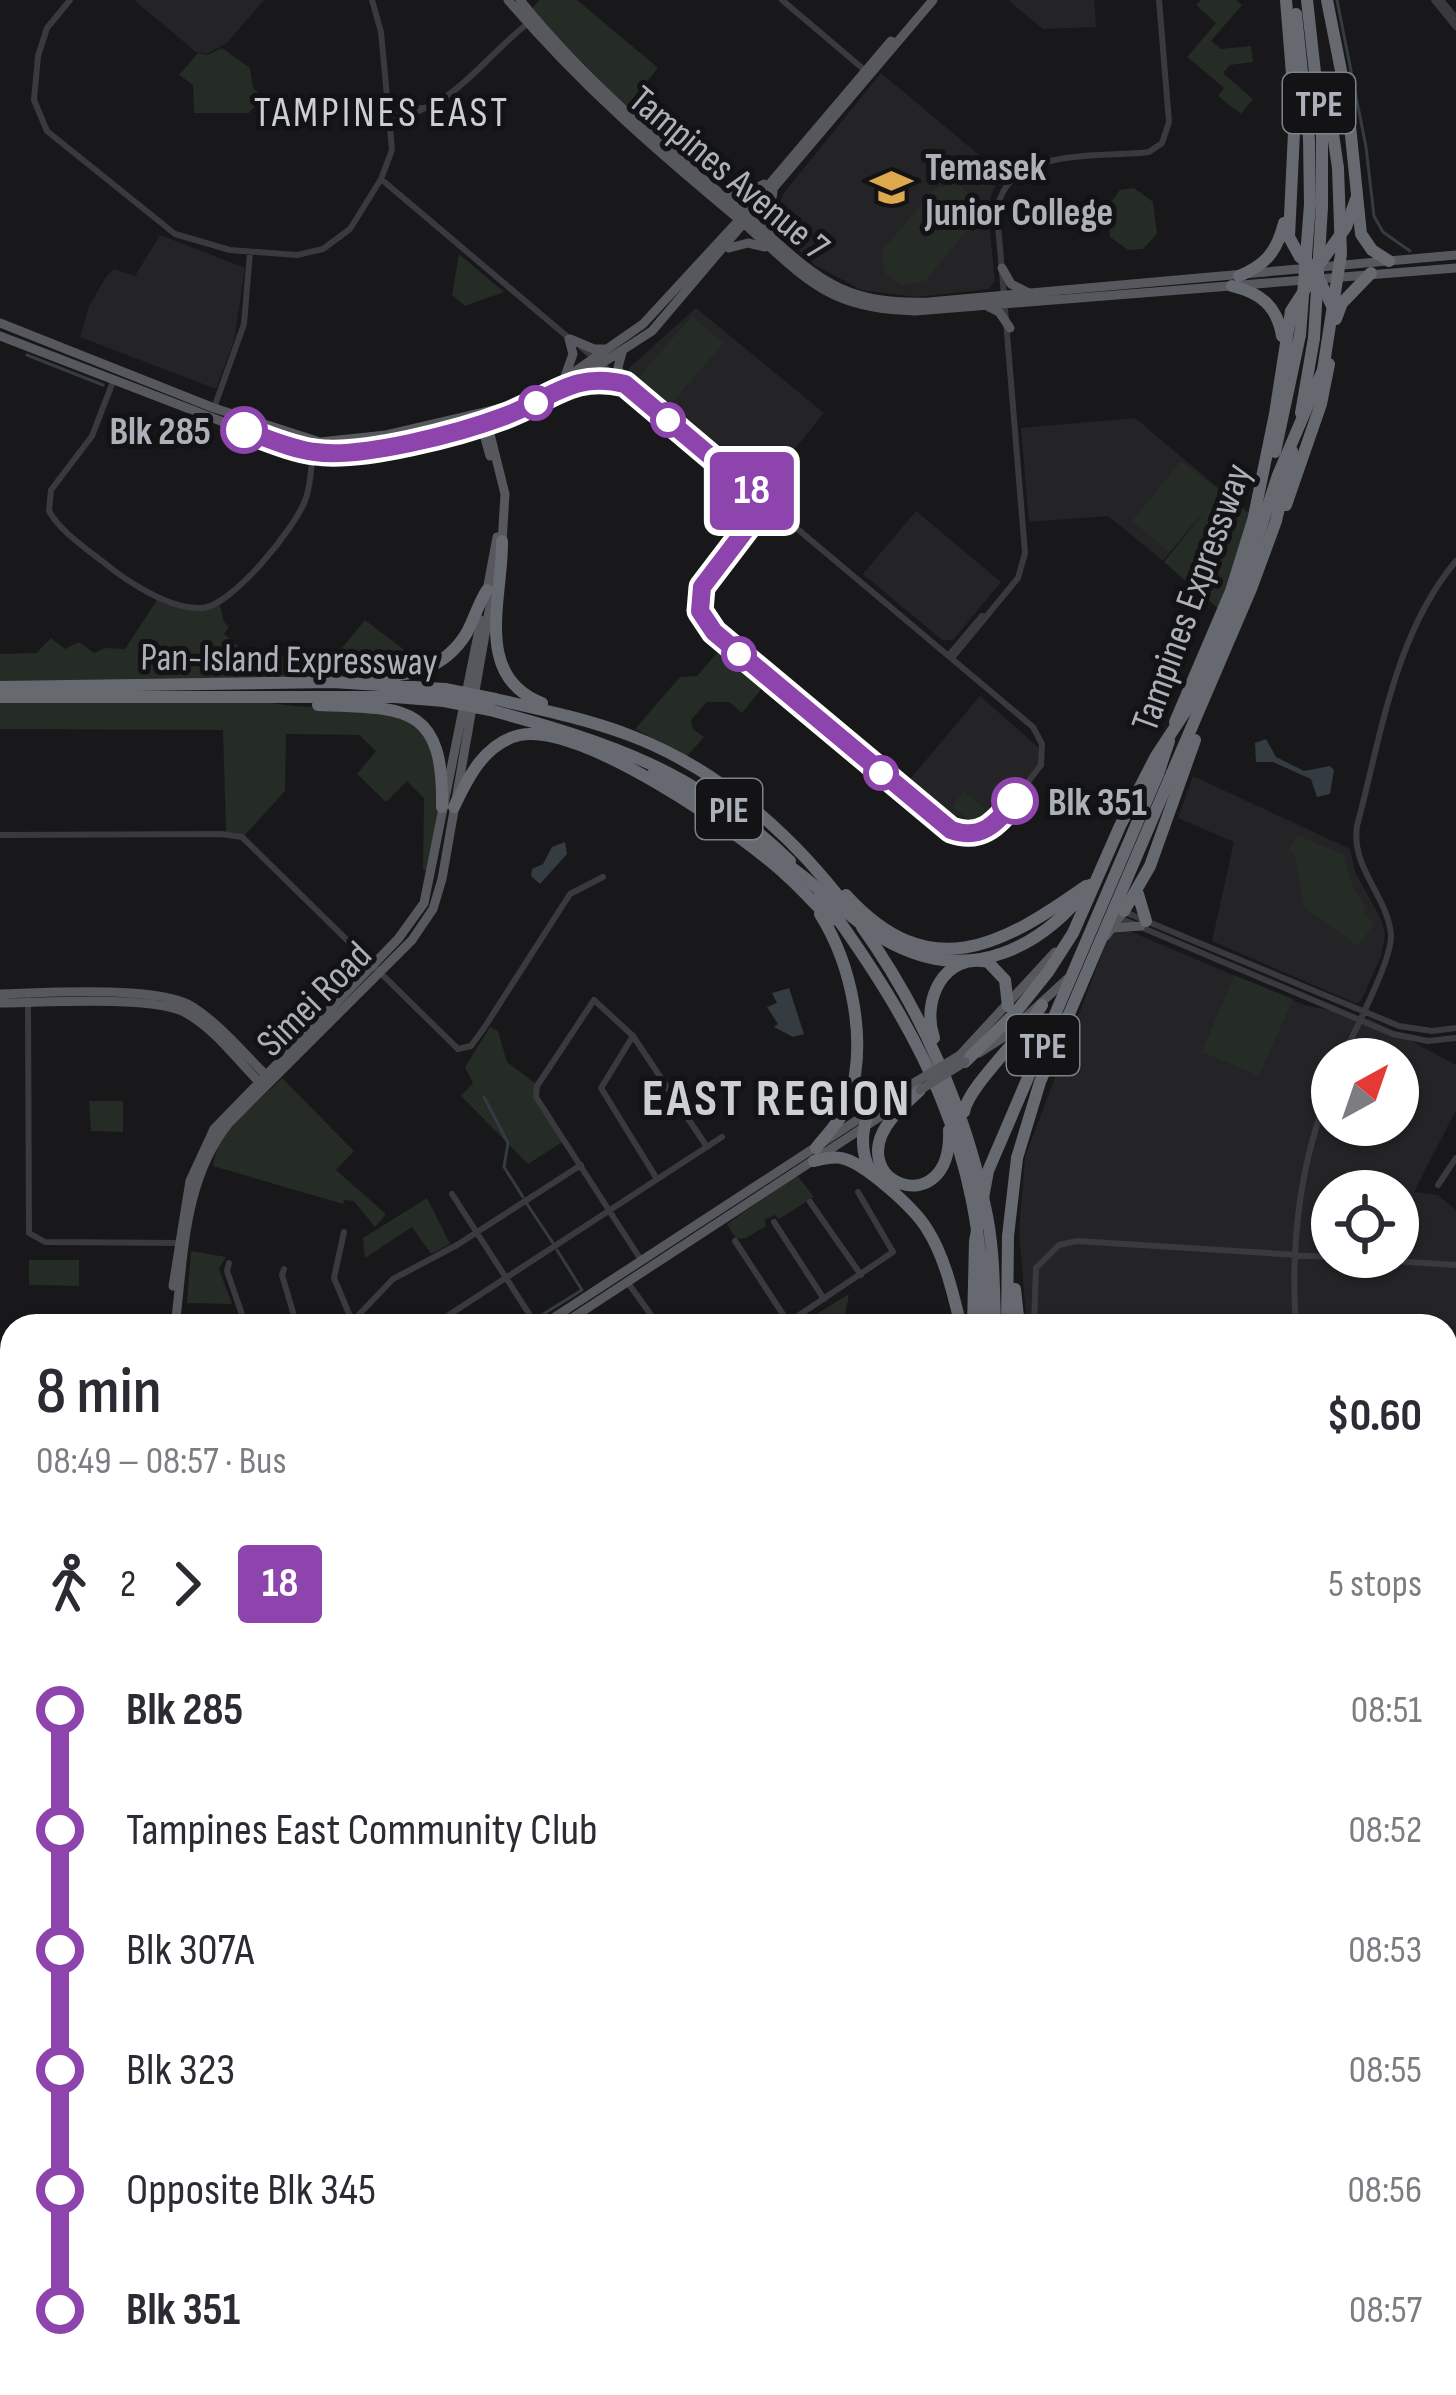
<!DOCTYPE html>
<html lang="en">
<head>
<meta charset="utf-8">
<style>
  :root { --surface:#fff; --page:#f7f7f7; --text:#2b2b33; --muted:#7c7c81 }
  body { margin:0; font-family:"Sofia Sans Condensed",sans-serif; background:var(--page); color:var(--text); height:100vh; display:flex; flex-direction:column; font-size:45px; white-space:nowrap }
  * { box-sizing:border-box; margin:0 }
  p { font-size:39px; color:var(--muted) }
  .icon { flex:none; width:66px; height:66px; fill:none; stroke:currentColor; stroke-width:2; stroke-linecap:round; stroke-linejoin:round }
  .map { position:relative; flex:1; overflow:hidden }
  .drawer { position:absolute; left:0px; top:1314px; width:1458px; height:1083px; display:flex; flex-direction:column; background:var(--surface); border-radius:36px 36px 0 0; box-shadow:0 3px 9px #0004 }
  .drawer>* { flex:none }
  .badge { padding:0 24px; border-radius:9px; font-size:42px; line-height:78px }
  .needle { width:78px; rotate:40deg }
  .controls { position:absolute; left:1311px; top:1038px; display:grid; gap:24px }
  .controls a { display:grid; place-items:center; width:108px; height:108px; border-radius:50%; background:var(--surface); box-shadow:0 3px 9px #0004; font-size:60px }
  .map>.badge { position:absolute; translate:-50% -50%; box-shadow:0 0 0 6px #fff }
  .legs { display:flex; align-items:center; gap:18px; height:132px; padding:0 36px; font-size:39px }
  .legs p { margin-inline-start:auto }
  .headline { display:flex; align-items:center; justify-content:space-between; height:204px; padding:0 36px }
  h1 { font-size:66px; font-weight:600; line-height:90px }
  ul { padding:0 36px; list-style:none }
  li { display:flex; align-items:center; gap:42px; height:120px; font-size:45px }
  li i { display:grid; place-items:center; width:18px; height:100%; margin:0 15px; background:currentColor }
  li i::after { content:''; width:30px; height:30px; margin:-15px; border:9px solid; border-radius:50%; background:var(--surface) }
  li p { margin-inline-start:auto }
  li:first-child i { background:linear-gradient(#0000 50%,currentColor 0) }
  li:last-child i { background:linear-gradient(currentColor 50%,#0000 0) }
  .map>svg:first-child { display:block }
  .built { fill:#242427; fill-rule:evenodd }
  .green { fill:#252b25 }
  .water { fill:#343b41 }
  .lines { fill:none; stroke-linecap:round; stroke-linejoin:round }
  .stream { stroke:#343b41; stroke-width:3 }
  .taxiway { stroke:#36363a; stroke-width:14 }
  .minor { stroke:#3a3a3e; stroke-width:6 }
  .major { stroke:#56585d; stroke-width:9 }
  .highway { stroke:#66696f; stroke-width:12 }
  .rail { stroke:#535459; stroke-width:3; stroke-dasharray:15 12; stroke-linecap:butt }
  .major-bridge { stroke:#56585d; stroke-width:9 }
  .highway-bridge { stroke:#66696f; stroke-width:12 }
  .line-1-casing { stroke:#fff; stroke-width:27 }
  .line-1 { stroke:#8e44ad; stroke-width:18 }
  .stop-1-dot { fill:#fff; stroke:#8e44ad; stroke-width:6 }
  .labels { text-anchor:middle; stroke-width:10; stroke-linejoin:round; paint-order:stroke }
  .shield { fill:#131315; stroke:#7e8187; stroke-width:3 }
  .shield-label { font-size:36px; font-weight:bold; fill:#acb0b8 }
  .poi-label { font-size:39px; font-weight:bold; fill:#acb0b8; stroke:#131315; text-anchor:start }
  .street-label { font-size:39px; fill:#acb0b8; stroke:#131315 }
  .stop-label { font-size:39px; font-weight:bold; fill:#acb0b8; stroke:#131315; text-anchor:end }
  .neighbourhood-label { font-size:42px; letter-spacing:3px; fill:#cccfd4; stroke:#131315 }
  .district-label { font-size:51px; font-weight:bold; letter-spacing:3px; fill:#cccfd4; stroke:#131315 }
</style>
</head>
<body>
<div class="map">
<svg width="1456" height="2395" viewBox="0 0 1456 2395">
  <rect width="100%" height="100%" fill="#18181a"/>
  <!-- built -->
  <path class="built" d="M134,0h130l-37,43 -20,11 -11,-2z
    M1008,0h86l2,27 -53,2z
    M881,73l122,102 -11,17 -4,20 7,69 -6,8 -72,8 -56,-7 -46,-25 -36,-33 -4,-16 8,-22z
    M160,235l85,33 -11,73 -18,48 -136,-52 9,-31 17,-29 8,-8 21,7z
    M696,308l128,105 -62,76 -131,-111 -2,-10z
    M1135,418l87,73 -59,70 -55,-45 -79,6 -8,-94z
    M916,511l85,71 -48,58h-11l-79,-66z
    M980,696l59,52v15l-6,15 -47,50 -21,3 -20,-10 -40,-36z
    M1193,776l157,73 5,23 27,49 3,14 -4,21 -20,45 -6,2 -143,-62 22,-99 -56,-24z
    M1113,924l191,81 66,14 86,46v45l-42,82 24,3 18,15v1185h-319l-5,-10h314v-1059h-419l-8,-95 6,-74zM1332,1059h66v66h-66zM1332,1191h66v66h-66z
    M0,1664l12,45v168l-12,4z
    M12,1930v180l-12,-21v-155z
    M0,2114l12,21v250h766l-30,10h-748z"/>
  <!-- green -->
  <path class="green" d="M539,0h38l81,68 -32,39 -95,-97z
    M1201,0h35l6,5 -31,36 10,8 30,-3 2,16 -23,3 -7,8 30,26 -12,15 -23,-18 6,-8 -37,-31 29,-34 -20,-18z
    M222,48l28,20 3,20 9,8 -13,17h-55l-1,-28 -14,-10 19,-22 9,2z
    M957,183l17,15 -2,27 -47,56 -24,4 -16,-12 -3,-22 52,-62z
    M1134,188l19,14 4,32 -14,15 -15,1 -18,-13 -2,-31 12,-16z
    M459,254l45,38 -39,14 -13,-11z
    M692,316l32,27 -52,59c-17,-1 -25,-11 -32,-26z
    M1181,461l68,52 -29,97 -56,-48 49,-61 -44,51 -37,-31z
    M159,597l44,12 17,-4 4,17 5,5 -5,7 27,23 85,-2 29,-35 58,44 -30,10 -93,7h-300v-27l36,-1 15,-15 14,11 14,-7 15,11 11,-5 20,1z
    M723,646l44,36 -25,31 -13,-11h-22l-16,18 2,9 11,8 -17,19 -52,-27 45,-52 17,-1z
    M234,698l60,8 96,5 39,23 12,72 -11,64h-7l1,-72 -17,-17 -21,21 -29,-28 19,-23 -17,-16 -73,-1 -1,57 -41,45 -18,-4 -3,-102 -223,-1v-30z
    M964,791l29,25 -12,14 -29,-24z
    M1297,835l47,20 6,25 16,30 -3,4 12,9 -17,23 -54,-38 -9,-52 -7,-6z
    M1234,975l59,24 -34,77 -57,-24z
    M490,1027l8,4 9,31 29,22 -2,8 30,49 -36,23 -67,-68 12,-13 -8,-16z
    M282,1078l72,73 -18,19 50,44 -11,13 -21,-26 -10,-1 -1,4 -130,-38c3,-34 46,-64 69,-88z
    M89,1101h34v31l-32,-1z
    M797,1175l17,22 -35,22 -4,-4 -11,5 2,6 -20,12 -10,1 -9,-15z
    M427,1198l23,46 -19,10 -19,-27 -47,31 -2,-20z
    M191,1251l35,6 -7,12 13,35 -45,-1z
    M29,1260h50v26l-50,-1z
    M849,1294l-6,32h-46z
    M0,1420l12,3v48l-12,-2z
    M1456,1738v284l-10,5v-284z
    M778,2385h296l5,10h-331z"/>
  <!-- water -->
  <path class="water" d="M1266,739l10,18 28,14 26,-5 4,4 -4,24 -13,3 -6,-18 -38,-17h-17l-1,-19z
    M565,842l2,12 -27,30 -9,-8 1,-7 11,-5 9,-17z
    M789,988l15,46 -11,3 -19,-10 4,-3 -11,-17 10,-4 -5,-10z
    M1456,2022v146l-10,5v-146z"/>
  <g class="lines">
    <!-- stream -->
    <path class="stream" d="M1337,0l29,147 8,69 9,16 27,19
      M27,355l76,30
      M484,1097l24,46 -4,24 19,30
      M527,1204l26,39
      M537,1318l45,-28 -25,-40"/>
    <!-- taxiway -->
    <path class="taxiway" d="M1446,2214l10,-7
      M1446,2256l10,19
      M1235,2385l5,10
      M1271,2385l5,10"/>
    <!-- minor -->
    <path class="minor" d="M70,0l-23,28 -9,28 -4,44 13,31 128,103 55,16 67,5 26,-6 27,-20 31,-50 11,-29 -11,-118 -9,-32
      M782,0l86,73
      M1434,0l22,27
      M1441,0l15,18
      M391,113l42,-7
      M391,119c66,-13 86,-55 136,-95
      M381,179l189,160
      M581,347l452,380 9,17 -1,21 -42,55 -24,15 -30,-8 -238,-202c-24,-44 38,-87 64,-118
      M114,379l-22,57 -41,54 -2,21c11,20 35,36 53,50 24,20 66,48 99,47 30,0 96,-82 105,-110 5,-15 5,-31 7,-46
      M214,408l30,-84 6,-72
      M738,539l28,-36
      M949,655l33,-39
      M952,658l66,-80 7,-25 -25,-305c-1,-16 -5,-34 0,-49 17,-52 104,-41 149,-47l13,-9 7,-21 -10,-122
      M0,835l221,-1 21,3 216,212 13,-3 13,-18 86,-134 33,-17
      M1127,913l272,113 33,5 24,-3
      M1117,917l276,117 35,7 28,-3
      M28,1000l1,233 16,9 136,1
      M633,1036l-32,52 56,91
      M1342,1059c12,-28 51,-100 49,-125 -5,-41 -40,-65 -34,-108 24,-90 38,-193 99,-265
      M1438,1185l18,-27
      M452,1194l85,132
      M810,1202l51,73
      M774,1222l50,77
      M344,1232l-10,46 18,43
      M735,1241l53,81
      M641,1260l-105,-163 1,-11 57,-86 39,36 74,111
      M229,1263l-2,8 19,55
      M284,1269l-2,6 15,51
      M628,1283l31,43
      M348,1326l45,-47 64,-34 124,-80
      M432,1326l290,-189
      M783,1326l110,-74 -35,-60
      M1034,1326l2,-58 23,-23 18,-4 379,24
      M1296,1326c-6,-81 4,-167 36,-242
      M0,1370l12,2
      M0,1415l12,3
      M0,1475l12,3
      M0,1523l12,1
      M0,1547l12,1
      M0,1627l12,42
      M0,1919l12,-4
      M0,1926l12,-4
      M0,2090l12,21
      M0,2101l12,21
      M0,2265l12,-7
      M166,2385l6,10
      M173,2385l6,10
      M601,2385l3,10
      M609,2385l3,10"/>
    <!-- major -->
    <path class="major" d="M508,0c75,87 145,148 233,221 29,25 58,57 93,74 26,12 53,15 81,16l541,-43
      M520,0c66,82 145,147 226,215 30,25 58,56 94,73 28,13 58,15 89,14l527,-47
      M718,193h28l18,-9
      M771,234l-3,-14 5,-28
      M729,248l19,-5 17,4
      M1002,268l9,16 16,8
      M989,307l10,5 11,16
      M0,323l214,85 106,34 66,-7 116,-27 62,-29 79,-55 96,-104 152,-179
      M0,336l244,94 69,22h40l103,-21 52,-16 48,-22 96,-62 281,-331
      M570,339l24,10h10
      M564,379l9,-25 -4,-15
      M586,379l39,5
      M622,382l-4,-15 4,-14
      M486,418l19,76 -3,49
      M480,420l10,36
      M488,585l9,-48
      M1113,928l28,-2
      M1106,936l18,-25
      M0,994c44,-1 160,-9 193,13 28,18 51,47 75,70
      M0,1003c42,0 154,-8 186,10 29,16 52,48 75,71
      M979,1053l25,-16 63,-58
      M960,1055l95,-103
      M173,1286l17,-105 24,-52 184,-190 26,-36 57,-283
      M175,1326c9,-70 8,-147 55,-204l182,-182 21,-31 9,-30 52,-296
      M541,1326l376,-245
      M560,1326l341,-223
      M0,1618l12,-3
      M0,1632l12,-3
      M0,1645l8,12"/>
    <!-- highway -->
    <path class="highway" d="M1307,0l15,136v71
      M1327,0l21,106 13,128 11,16 17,11
      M1296,14l13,125 1,65
      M1326,86l12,82
      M1239,276c27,-11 38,-25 45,-53
      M1232,286c29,7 45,20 50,50
      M1333,308l-15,-31v-11l28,-39 10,-28
      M1336,319l6,-16 29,-30
      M1301,413l13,-75
      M1275,452l25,-117
      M1286,505l35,-101 8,-40
      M1253,521l22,-107 16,-103 22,-34v-10l-13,-10 -11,-20 6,-126 -9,-111
      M502,541c1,56 -30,135 40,162
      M375,677c37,-1 70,-9 91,-43 8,-14 12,-30 21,-44
      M0,687l332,-5 113,7
      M0,697h395l49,4
      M495,699c44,10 92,20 134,36 90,34 164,100 221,176
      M318,705c87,3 126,-1 124,102
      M490,710c122,33 206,61 300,151
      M1175,722l56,-131 23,-74
      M654,772l46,29
      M1172,773l79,-184 25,-68 16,-70
      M1158,774l11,-33
      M454,807c14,-30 31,-64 66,-72 61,-13 221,98 266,140 16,14 30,31 46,45
      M820,894c102,140 163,253 164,432
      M1138,894l8,27
      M846,895c83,91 154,52 240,-9
      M1124,911l26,-45 45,-126
      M862,927c58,81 103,182 123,279 9,39 9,80 10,120
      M934,1038c-13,-37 10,-86 54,-76l17,18 3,26
      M965,1062l51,-50
      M920,1090c-9,9 -19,17 -27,27 -55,66 60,108 56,13
      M869,1112c-8,20 -9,40 2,60
      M964,1112c4,-26 61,-77 78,-107
      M816,1148c12,-15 27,-30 33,-48 19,-58 3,-135 -29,-186
      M814,1161c8,-2 18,-5 27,-3 23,4 74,51 86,71 18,28 26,65 34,97
      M1015,1289l4,37
      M1007,1326l1,-90 9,-78
      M1090,2385l5,10
      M1111,2385l5,10"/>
    <!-- rail -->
    <path class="rail" d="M0,1903l12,-4"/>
    <!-- major-bridge -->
    <path class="major-bridge" d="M917,1081l43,-26
      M920,1090l45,-28"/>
    <!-- highway-bridge -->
    <path class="highway-bridge" d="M1300,335l10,-131
      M1314,338l8,-131
      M445,689l50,10
      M444,701l46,9
      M700,801c35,26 71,50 105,77 29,23 57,51 90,67 77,38 147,3 195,-60
      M1016,1012l32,-40 25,-39 47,-107 36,-70 35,-53 47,-105 40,-123 45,-105 18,-116 -3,-86
      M1017,1158l23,-76 132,-309
      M973,1326l2,-85 13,-70 170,-397"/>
  </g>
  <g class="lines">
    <defs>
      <path id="line-1" d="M244,430c23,8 47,19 71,22 46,7 145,-19 190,-36 46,-17 68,-45 120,-32l141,119 -64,84 -2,24 14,21 237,198c31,11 45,-7 64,-29"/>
    </defs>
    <!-- line-1 casing -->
    <use href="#line-1" class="line-1-casing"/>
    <!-- line-1 -->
    <use href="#line-1" class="line-1"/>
  </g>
  <!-- icons -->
  <defs>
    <symbol id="university-bare" viewBox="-9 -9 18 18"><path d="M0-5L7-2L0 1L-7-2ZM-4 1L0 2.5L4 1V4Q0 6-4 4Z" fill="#dca94e" stroke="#131315" stroke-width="2.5" paint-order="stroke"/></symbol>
  </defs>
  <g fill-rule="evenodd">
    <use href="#university-bare" x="862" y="158" width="59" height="59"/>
  </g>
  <!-- markers -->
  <g class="stop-1-dot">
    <circle cx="536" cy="403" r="15"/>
    <circle cx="668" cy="420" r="15"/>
    <circle cx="244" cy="430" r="21"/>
    <circle cx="739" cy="654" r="15"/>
    <circle cx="881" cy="773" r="15"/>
    <circle cx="1015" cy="801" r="21"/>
  </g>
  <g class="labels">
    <!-- shield labels -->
    <g class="shield">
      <rect x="1283" y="73" width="72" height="60" rx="9"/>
      <rect x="696" y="779" width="66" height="60" rx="9"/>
      <rect x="1007" y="1015" width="72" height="60" rx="9"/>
    </g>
    <g class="shield-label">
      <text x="1319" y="116">TPE</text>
      <text x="729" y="822">PIE</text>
      <text x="1043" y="1058">TPE</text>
    </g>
    <!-- poi labels -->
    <g class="poi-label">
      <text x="925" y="180">Temasek<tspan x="925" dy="45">Junior College</tspan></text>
    </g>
    <!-- street labels -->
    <g class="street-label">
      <text transform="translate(730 172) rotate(40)" y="14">Tampines Avenue 7</text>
      <text transform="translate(1190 597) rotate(-70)" y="14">Tampines Expressway</text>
      <text transform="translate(289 658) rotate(1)" y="14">Pan-Island Expressway</text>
      <text transform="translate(313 998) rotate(-45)" y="14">Simei Road</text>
    </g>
    <!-- stop labels -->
    <g class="stop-label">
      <text x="211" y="444">Blk 285</text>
      <text x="1048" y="815" text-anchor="start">Blk 351</text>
    </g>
    <!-- neighbourhood labels -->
    <g class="neighbourhood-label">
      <text x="382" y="126">TAMPINES EAST</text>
    </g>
    <!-- district labels -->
    <g class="district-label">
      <text x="777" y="1115">EAST REGION</text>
    </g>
  </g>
</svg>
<div class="controls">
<a><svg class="needle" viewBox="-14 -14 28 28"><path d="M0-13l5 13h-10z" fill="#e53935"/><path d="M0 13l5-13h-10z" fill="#7c7c81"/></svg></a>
<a><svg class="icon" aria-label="locate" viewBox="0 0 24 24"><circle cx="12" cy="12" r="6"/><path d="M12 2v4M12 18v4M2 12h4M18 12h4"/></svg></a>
</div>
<b class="badge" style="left:752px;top:491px;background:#8e44ad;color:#fff">18</b>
<section class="drawer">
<div class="headline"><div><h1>8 min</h1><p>08:49 – 08:57 · Bus</p></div><b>$0.60</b></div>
<div class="legs"><svg class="icon" aria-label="walk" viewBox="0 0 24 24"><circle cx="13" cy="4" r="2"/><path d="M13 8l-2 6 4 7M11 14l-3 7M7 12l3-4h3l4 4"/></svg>2<svg class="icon" aria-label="forward" viewBox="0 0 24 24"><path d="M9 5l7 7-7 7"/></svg><b class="badge" style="background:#8e44ad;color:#fff">18</b><p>5 stops</p></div>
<ul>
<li><i style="color:#8e44ad"></i><b>Blk 285</b><p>08:51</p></li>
<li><i style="color:#8e44ad"></i><span>Tampines East Community Club</span><p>08:52</p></li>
<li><i style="color:#8e44ad"></i><span>Blk 307A</span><p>08:53</p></li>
<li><i style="color:#8e44ad"></i><span>Blk 323</span><p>08:55</p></li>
<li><i style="color:#8e44ad"></i><span>Opposite Blk 345</span><p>08:56</p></li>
<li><i style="color:#8e44ad"></i><b>Blk 351</b><p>08:57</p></li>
</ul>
</section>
</div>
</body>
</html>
